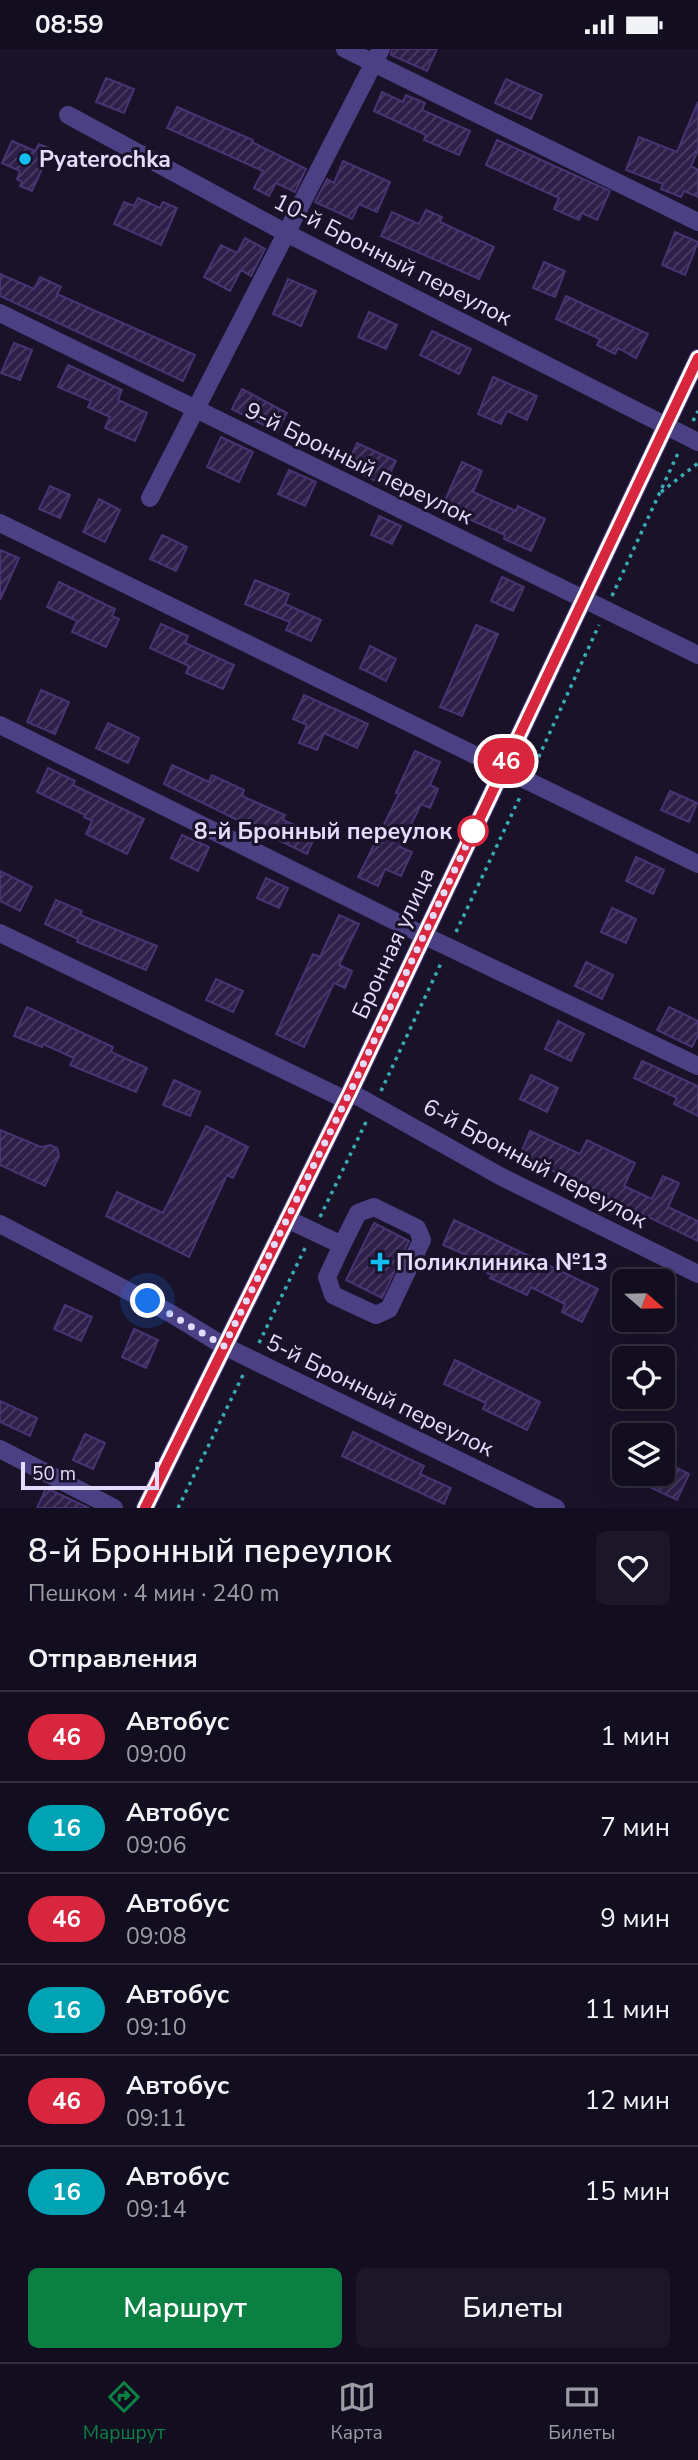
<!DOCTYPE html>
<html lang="ru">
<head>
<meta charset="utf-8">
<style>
  :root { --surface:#130e1f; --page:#1c1728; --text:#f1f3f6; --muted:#9d9ca4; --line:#322e3d; --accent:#0b8043 }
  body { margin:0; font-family:"Nunito Sans",sans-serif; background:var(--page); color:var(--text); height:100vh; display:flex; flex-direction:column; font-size:26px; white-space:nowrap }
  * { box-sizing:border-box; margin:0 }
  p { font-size:23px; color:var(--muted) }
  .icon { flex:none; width:38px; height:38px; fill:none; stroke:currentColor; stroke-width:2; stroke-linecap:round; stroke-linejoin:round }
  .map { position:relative; height:1459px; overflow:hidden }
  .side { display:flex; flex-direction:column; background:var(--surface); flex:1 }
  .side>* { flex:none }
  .badge { padding:0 14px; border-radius:23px; font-size:24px; line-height:46px }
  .needle { width:46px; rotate:110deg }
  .controls { position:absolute; left:612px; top:1220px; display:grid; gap:14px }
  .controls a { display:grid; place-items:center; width:63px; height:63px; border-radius:10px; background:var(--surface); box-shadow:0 7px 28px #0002,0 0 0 2px var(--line); font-size:35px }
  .scale { position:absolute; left:21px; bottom:18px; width:138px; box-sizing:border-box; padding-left:7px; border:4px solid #e4dcfd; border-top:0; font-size:19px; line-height:24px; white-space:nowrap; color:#e4dcfd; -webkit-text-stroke:5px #191229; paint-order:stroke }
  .you { position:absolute; width:35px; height:35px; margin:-18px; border:5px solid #fff; border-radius:50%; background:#1a73e8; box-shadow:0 0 0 10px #1a73e833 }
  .map>.badge { position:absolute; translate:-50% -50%; box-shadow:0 0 0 4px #fff }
  h2 { padding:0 28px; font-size:26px; line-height:63px }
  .round { display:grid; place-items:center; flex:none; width:74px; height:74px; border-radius:10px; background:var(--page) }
  .head { display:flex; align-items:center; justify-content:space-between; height:119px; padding:0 28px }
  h1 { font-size:33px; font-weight:600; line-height:52px }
  .action { display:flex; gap:14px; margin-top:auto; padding:14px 28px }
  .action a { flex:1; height:80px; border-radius:10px; background:var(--accent); color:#fff; font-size:28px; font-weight:600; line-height:80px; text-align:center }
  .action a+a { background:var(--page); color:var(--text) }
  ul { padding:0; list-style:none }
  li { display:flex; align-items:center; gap:21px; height:91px; padding:0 28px; border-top:2px solid var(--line) }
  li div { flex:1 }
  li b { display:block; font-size:26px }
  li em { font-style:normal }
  li .badge { min-width:77px; font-weight:700; text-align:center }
  .status { display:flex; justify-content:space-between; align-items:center; height:49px; padding:0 35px; background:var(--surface); direction:ltr }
  .status svg { height:19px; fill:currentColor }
  .menu { display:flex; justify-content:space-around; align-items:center; height:98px; border-top:2px solid var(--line); background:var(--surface); font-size:19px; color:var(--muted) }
  .menu a { display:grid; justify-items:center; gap:4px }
  .menu .active { color:var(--accent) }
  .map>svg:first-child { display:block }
  .building { fill:url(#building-hatch); stroke:#483373; stroke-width:2 }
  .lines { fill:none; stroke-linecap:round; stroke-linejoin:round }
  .path { stroke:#38acb5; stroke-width:3.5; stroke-dasharray:3.5 5; stroke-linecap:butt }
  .minor { stroke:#4c4085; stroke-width:18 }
  .line-casing { stroke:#fff; stroke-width:16 }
  .line { stroke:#d7263d; stroke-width:10 }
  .walk { stroke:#e4dcfd; stroke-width:7; stroke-dasharray:0 12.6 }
  .poi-dot { fill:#13bdf2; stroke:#191229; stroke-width:2.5 }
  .stop-dot { fill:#fff; stroke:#d7263d; stroke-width:3.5 }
  .labels { text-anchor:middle; stroke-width:6; stroke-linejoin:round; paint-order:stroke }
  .poi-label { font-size:23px; font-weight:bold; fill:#e4dcfd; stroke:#191229; text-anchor:start }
  .street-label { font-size:23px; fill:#e4dcfd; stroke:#191229 }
  .stop-label { font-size:23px; font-weight:bold; fill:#e4dcfd; stroke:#191229; text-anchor:end }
</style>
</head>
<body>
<div class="status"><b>08:59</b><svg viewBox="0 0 49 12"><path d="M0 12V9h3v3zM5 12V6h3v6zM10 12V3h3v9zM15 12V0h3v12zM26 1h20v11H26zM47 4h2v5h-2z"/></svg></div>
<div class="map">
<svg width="698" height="1459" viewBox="0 0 698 1459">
  <defs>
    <pattern id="building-hatch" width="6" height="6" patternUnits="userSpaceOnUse" patternTransform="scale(1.75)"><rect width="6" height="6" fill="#2d1f49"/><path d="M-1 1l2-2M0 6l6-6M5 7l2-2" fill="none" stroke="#4b3f64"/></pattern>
  </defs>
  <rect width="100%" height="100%" fill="#191229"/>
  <!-- building -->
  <path class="building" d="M392,0h45l-10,22 -36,-16z
    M106,29l28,11 -10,24 -28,-11z
    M506,30l36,16 -11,24 -36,-16z
    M382,43l21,10 3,-7 19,8 -3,7 48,21 -11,24 -35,-15 2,-5 -52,-24z
    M698,53v48l-7,16 7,4v27l-14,-6 -3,6 -20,-8 2,-5 -37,-14 13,-33 38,15z
    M177,58l76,33 -1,2 54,27 -11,23 -19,-9 -7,13 -15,-8 9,-17 -96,-43z
    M497,91l113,51 -13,29 -15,-7 -3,7 -25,-11 5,-11 -73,-33z
    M12,92l23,10 4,-7 12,5 -19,42 -12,-5 2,-4 -5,-3 3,-8 -18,-8z
    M343,112l47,21 -13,30 -18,-8 -7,15 -37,-17 12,-23 7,4z
    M138,149l22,10 3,-6 14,6 -16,37 -47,-21 10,-22 10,4z
    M426,161l16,7 -2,5 54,25 -15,32 -98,-43 11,-24 27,12z
    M675,183l23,10 -13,33 -23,-10z
    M245,189l20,11 -14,27 -10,-6 -11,21 -26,-14 17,-32 16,8z
    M544,213l21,9 -10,26 -22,-9z
    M0,225l34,15 6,-12 21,10 -4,7 138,61 -12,26 -183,-85z
    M288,230l28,12 -15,35 -28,-12z
    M566,247l82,38 -12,24 -18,-10 -3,6 -18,-9 3,-6 -44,-20z
    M369,263l28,13 -11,24 -28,-12z
    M432,282l39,18 -12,25 -39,-19z
    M14,294l18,7 -12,30 -19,-7z
    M68,316l54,25 -4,10 29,13 -12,28 -30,-13 5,-11 -22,-10 3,-6 -33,-14z
    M493,328l44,19 -10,24 -20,-9 -6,13 -23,-10z
    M242,340l45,24 -10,19 -45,-23z
    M221,388l32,15 -14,30 -32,-15z
    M357,394l39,18 -12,24 -38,-18z
    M462,413l20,9 -9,21 43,19 2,-5 27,13 -14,32 -27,-12 1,-4 -63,-28z
    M289,421l27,12 -11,24 -27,-12z
    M50,437l20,9 -10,23 -21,-9z
    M99,450l21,11 -15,32 -22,-10z
    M379,467l22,10 -9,18 -21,-9z
    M162,486l25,12 -11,24 -26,-12z
    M0,501l19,8 -19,42z
    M502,528l22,10 -11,24 -22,-10z
    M255,531l34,14 -4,10 36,16 -10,21 -25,-11 4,-8 -45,-18z
    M59,533l56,27 -3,7 7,3 -13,28 -34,-15 5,-11 -30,-14z
    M161,575l27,12 -3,7 49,22 -11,24 -37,-16 3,-7 -39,-18z
    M476,576l22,9 -36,82 -22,-9z
    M370,597l26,13 -10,22 -26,-13z
    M41,641l28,12 -14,32 -28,-12z
    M304,646l64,29 -11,24 -33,-15 -7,17 -18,-7 8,-18 -14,-6z
    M108,674l31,15 -11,25 -32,-15z
    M415,702l25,11 -10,23 8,4 -8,19 -9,-4 -21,43 12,5 -11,24 -16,-7 -7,17 -20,-9 41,-83 -3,-1z
    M172,716l37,17 3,-7 32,15 -2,6 43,19 -2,5 33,14 -9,20 -143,-70z
    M48,719l27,13 -2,4 71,34 -17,35 -41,-20 6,-13 -8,-4 1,-2 -48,-23z
    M670,742l27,12 -8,19 -28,-12z
    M182,786l27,12 -11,24 -27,-13z
    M636,808l28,13 -11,24 -27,-13z
    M0,822l32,16 -12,24 -20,-10z
    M266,829l22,10 -9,20 -22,-10z
    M56,851l26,11 -2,4 77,31 -11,24 -69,-28 1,-3 -33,-15z
    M612,859l24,11 -10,24 -25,-11z
    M339,866l20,9 -20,41 13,6 -7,17 -11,-5 -30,64 -28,-13 37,-80 7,3z
    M586,913l27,13 -11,24 -27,-13z
    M216,930l27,12 -10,21 -27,-12z
    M27,958l86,40 -2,5 36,16 -11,24 -66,-27 4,-7 -31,-14 -1,3 -28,-11z
    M669,958l29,14v14l-6,12 -35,-17z
    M558,972l26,13 -13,27 -26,-12z
    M642,1012l56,25v30l-24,-12 3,-6 -43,-20z
    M531,1026l27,13 -11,24 -27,-13z
    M174,1031l26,12 -10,24 -27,-11z
    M206,1077l42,21 -15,31 -6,-3 -38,82 -83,-41 11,-24 46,21z
    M0,1081l41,17 9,-2 7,3 2,8 -14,30 -45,-21z
    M530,1082l50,23 7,-14 48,23 -11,23 28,13 11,-23 16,7 -11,24 30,14v20l-178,-86z
    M454,1171l144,69 -16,33 -20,-10 3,-8 -34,-17 -4,8 -37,-17 2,-3 -25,-11 4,-7 -28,-12z
    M374,1174l35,18 -27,57 -36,-18z
    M65,1256l27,12 -11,24 -27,-12z
    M134,1280l24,11 -12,28 -24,-11z
    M455,1311l85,42 -13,28 -44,-21 3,-6 -42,-19z
    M0,1352l37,17 -7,18 -30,-14z
    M353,1383l71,34 -4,8 31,14 -7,16 -102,-48z
    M85,1385l20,9 -12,26 -20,-9z
    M663,1412l26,13 -12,26 -57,-27h43z
    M46,1439l43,20h-52z"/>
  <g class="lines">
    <!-- path -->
    <path class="path" d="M693,372l5,-10
      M661,443l37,-29
      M612,547l67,-145
      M535,716l64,-140
      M456,883l64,-135
      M381,1042l61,-130
      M320,1168l47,-97
      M259,1294l47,-97
      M178,1459l65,-133"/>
    <!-- minor -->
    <path class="minor" d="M345,0l353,173
      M68,66l220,119 410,208
      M0,264l698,342
      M150,449l231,-449
      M0,474l698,341
      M0,676l423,210 275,131
      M0,884l346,167
      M350,1043l150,84 198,98
      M287,1170l55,26 16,-32 16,-6 43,21 5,12 -33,69 -13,6 -43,-20 -6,-18 15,-32
      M0,1175l170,89 54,33 332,162
      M0,1400l114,59
      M145,1459l205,-416 348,-734"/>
  </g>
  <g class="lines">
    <defs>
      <path id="line" d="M145,1459l205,-416 348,-734"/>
    </defs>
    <!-- line casing -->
    <use href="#line" class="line-casing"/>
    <!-- line -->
    <use href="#line" class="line"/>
    <!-- walk -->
    <path class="walk" d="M148,1252l76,45 126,-254 123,-261"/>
  </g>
  <!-- markers -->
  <g class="poi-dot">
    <circle cx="25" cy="110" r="7"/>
    <path d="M376.5 1202.5h7v7h7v7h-7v7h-7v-7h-7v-7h7z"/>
  </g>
  <circle class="stop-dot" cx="473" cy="782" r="14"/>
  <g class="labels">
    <!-- poi labels -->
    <g class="poi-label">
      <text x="39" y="118">Pyaterochka</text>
      <text x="396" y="1221">Поликлиника №13</text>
    </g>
    <!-- street labels -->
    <g class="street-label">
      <text transform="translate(393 210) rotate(27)" y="8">10-й Бронный переулок</text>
      <text transform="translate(359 414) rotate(26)" y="8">9-й Бронный переулок</text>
      <text transform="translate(393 894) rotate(-65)" y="8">Бронная улица</text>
      <text transform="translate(535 1114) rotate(28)" y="8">6-й Бронный переулок</text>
      <text transform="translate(380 1346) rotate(26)" y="8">5-й Бронный переулок</text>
    </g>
    <!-- stop labels -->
    <g class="stop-label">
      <text x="452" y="790">8-й Бронный переулок</text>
    </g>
  </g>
</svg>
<div class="controls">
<a><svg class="needle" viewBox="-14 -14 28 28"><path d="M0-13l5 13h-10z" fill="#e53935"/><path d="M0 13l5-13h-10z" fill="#9d9ca4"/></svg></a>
<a><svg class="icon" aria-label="locate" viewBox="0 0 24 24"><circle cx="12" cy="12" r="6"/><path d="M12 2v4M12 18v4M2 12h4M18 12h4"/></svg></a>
<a><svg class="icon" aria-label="layers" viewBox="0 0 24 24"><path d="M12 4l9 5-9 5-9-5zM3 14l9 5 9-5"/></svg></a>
</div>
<div class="scale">50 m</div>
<div class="you" style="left:148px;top:1252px"></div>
<b class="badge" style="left:506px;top:712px;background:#d7263d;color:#fff">46</b>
</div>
<section class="side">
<div class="head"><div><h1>8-й Бронный переулок</h1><p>Пешком · 4 мин · 240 m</p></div><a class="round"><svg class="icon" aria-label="heart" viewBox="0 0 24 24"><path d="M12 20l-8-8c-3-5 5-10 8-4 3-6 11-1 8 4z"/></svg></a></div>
<h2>Отправления</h2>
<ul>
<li><span class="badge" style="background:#d7263d;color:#fff">46</span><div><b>Автобус</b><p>09:00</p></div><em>1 мин</em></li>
<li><span class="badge" style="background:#00a3b4;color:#fff">16</span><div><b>Автобус</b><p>09:06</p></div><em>7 мин</em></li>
<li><span class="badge" style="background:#d7263d;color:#fff">46</span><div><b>Автобус</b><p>09:08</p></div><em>9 мин</em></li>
<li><span class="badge" style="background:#00a3b4;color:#fff">16</span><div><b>Автобус</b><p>09:10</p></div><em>11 мин</em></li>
<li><span class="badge" style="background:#d7263d;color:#fff">46</span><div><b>Автобус</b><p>09:11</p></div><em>12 мин</em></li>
<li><span class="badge" style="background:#00a3b4;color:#fff">16</span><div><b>Автобус</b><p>09:14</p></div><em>15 мин</em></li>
</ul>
<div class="action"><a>Маршрут</a><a>Билеты</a></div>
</section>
<nav class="menu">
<a class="active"><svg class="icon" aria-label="directions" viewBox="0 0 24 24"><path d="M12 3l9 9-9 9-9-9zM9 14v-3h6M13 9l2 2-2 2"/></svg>Маршрут</a>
<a><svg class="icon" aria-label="map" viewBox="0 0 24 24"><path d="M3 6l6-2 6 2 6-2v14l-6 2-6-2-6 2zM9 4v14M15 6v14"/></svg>Карта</a>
<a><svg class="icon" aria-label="tickets" viewBox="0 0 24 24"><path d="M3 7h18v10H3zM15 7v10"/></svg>Билеты</a>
</nav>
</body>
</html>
